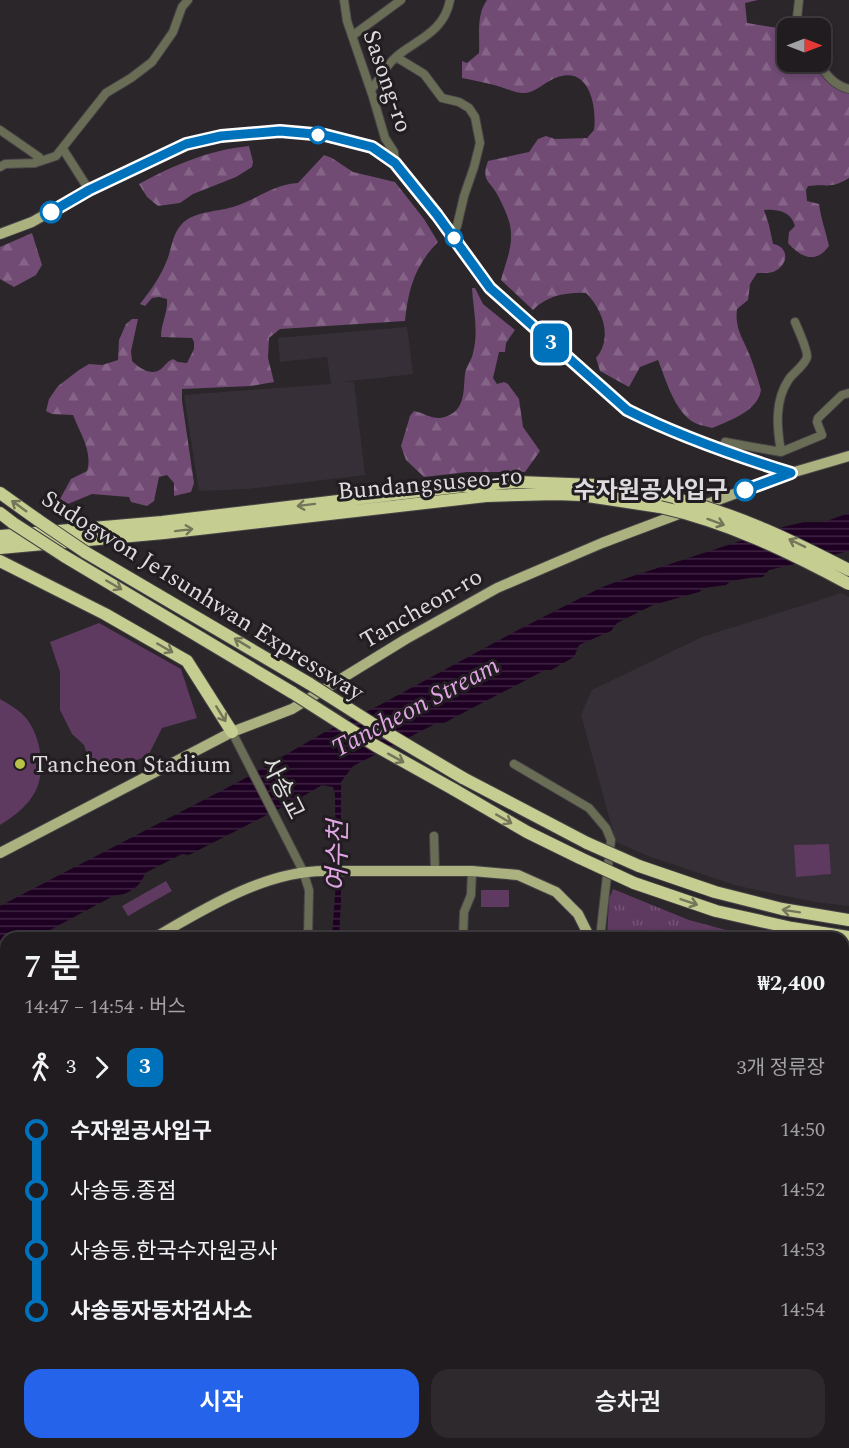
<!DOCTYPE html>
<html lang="ko">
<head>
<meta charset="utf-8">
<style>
  :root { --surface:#201c20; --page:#2d292d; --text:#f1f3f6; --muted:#a2a1a5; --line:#3d3a3e; --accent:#2563eb }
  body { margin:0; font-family:Spectral,"Noto Sans KR",serif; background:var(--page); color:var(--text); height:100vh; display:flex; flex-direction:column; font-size:22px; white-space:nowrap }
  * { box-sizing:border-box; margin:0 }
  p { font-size:20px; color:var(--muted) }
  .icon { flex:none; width:33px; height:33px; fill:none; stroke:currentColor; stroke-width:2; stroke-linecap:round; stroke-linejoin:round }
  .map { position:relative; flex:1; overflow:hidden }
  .panel { position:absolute; left:0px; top:932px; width:849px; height:518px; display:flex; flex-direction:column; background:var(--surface); border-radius:18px 18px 0 0; box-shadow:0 3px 9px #0003,0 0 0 2px var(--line) }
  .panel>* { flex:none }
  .badge { padding:0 12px; border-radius:9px; font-size:21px; line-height:39px }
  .needle { width:39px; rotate:90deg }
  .buttons { position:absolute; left:777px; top:18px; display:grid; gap:12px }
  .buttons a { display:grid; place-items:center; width:54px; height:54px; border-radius:12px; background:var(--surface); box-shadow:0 3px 9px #0003,0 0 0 2px var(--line); font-size:30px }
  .map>.badge { position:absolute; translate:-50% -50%; box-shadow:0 0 0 3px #fff }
  .legs { display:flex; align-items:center; gap:9px; height:66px; padding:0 24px; font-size:20px }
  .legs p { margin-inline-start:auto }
  .headline { display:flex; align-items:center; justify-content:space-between; height:102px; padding:0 24px }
  h1 { font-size:33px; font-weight:600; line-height:45px }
  .cta { display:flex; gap:12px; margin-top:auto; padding:12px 24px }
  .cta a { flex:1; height:69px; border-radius:18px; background:var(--accent); color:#fff; font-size:24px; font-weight:600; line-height:69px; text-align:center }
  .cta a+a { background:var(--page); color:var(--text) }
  ul { padding:0 24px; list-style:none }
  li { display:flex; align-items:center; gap:21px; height:60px; font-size:22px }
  li i { display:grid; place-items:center; width:9px; height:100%; margin:0 8px; background:currentColor }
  li i::after { content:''; width:15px; height:15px; margin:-8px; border:4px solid; border-radius:50%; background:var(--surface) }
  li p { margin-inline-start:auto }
  li:first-child i { background:linear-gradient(#0000 50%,currentColor 0) }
  li:last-child i { background:linear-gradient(currentColor 50%,#0000 0) }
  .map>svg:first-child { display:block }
  .built { fill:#362f37 }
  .grass { fill:url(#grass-tufts) }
  .forest { fill:url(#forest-firs) }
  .pitch { fill:#5e3960 }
  .water { fill:url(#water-rules) }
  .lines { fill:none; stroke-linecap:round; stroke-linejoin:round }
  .minor-casing { stroke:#474347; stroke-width:10 }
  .major-casing { stroke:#474347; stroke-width:12 }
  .highway-casing { stroke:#474347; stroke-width:14 }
  .minor { stroke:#6a6d55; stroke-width:8 }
  .major { stroke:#acb180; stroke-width:10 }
  .highway { stroke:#c6cd91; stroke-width:12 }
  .highway-bridge-casing { stroke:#474347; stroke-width:14; stroke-linecap:butt }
  .highway-bridge { stroke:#c6cd91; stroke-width:12 }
  .oneway { stroke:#747559 }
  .line-1-casing { stroke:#fff; stroke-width:14 }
  .line-1 { stroke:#0072bc; stroke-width:9 }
  .stop-1-dot { fill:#fff; stroke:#0072bc; stroke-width:3 }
  .poi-dot { fill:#b8c147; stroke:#211d21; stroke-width:2 }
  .labels { text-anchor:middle; stroke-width:6; stroke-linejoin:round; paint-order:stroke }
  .street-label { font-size:24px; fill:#dddbdd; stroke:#211d21 }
  .stop-label { font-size:24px; font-weight:bold; fill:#dddbdd; stroke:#211d21; text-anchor:end }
  .poi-label { font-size:24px; fill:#dddbdd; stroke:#211d21; text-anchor:start }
  .water-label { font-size:26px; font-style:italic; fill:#e2a6e5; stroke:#211d21 }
</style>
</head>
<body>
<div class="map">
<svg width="849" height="1448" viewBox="0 0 849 1448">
  <defs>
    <pattern id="grass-tufts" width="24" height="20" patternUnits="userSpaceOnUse" patternTransform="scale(1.5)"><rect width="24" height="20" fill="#5e3960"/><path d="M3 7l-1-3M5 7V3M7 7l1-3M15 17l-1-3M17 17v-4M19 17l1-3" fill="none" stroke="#755576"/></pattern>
    <pattern id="forest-firs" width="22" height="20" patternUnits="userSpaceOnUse" patternTransform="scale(1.5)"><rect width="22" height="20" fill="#714b74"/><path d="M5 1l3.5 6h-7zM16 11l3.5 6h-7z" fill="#856487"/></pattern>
    <pattern id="water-rules" width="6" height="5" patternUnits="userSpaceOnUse" patternTransform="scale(1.5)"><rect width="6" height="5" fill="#1e0022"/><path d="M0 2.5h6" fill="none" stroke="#3e2542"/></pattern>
  </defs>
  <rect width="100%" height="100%" fill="#2a262a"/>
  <!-- built -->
  <path class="built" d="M407,327l6,47 -71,8h12l11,93 -118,14 -48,2 -15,-96 147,-11 -4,-27 -47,5 -2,-24z
    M842,593l7,4v309l-34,-4 -77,-16 -90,-30 -32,-14 -35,-127 11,-25 110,-53z"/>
  <!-- grass -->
  <path class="grass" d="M613,889l76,31 63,17 -145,1 2,-39z
    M843,955l6,1v81h-2v-8h-4z"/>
  <!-- forest -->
  <path class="forest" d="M487,0h271l-13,3 2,20 31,5 9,7 1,27h24c10,14 19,27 37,31v85c-20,12 -20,5 -41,8l-2,4 1,11 12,3c2,15 7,28 10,42 -13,18 -28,12 -41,-3l1,-11 6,-6c-4,-15 -18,-17 -31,-16l5,15 4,19c14,2 17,17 4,26 -5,4 -14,3 -20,3l-7,11 -2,16 -11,9c-2,16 3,25 10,40 6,13 10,27 14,41 -3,21 -32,31 -49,38 -6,-2 -14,-3 -19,-6 -19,-12 -27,-42 -35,-62l-18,7 -11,20 -29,-16 -4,-13c17,-20 7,-48 -10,-65 -19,-1 -40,3 -53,17l-32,-30c5,-19 13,-35 9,-55 -2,-9 -8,-22 -13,-31 -8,-14 -16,-13 -9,-33l41,-9 9,-13 8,-3 9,3 32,-1 7,-8c3,-22 -4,-64 -36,-53 -11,3 -21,15 -33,16 -9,1 -22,-6 -31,-8 -11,-3 -22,-5 -32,-7v-17l5,2 12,-10c1,-18 -3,-38 8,-53z
    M249,146l4,16 -1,5 -16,10 -43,17 -13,9 -22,3 -11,-9 -8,-13c35,-19 70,-34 110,-38z
    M324,155l8,3 21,14 42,10 29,37 14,23c-23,23 -30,48 -33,79l-125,8 -11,9 -1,20 6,24 -23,4 -69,3v12l12,82 -3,9 -17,4v-13l-7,-8 -8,2 -5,24 -7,5 -16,-4 -2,-5 -37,-3 -24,10 -8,-5 11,-20 16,-8c6,-19 -7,-38 -14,-56l-21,-1 -6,-3 3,-12 9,-13 21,-16 10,-6 13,1 16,-5 1,-20 7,-16 6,-5h6l-7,32 1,10c6,6 20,16 29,8 5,-4 5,-7 12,-10l5,3 9,1 7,-14v-7l-2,-4 -31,-1c0,-14 7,-24 6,-38l-8,-2 -7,1 -7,8 -5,-2c11,-14 21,-28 27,-44 5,-12 5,-25 14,-35 12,-14 35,-13 52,-18 23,-7 41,-23 65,-24z
    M32,233l10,32 -6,10 -22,12 -14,-8v-32z
    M472,288h3l8,16 32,26 -9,13 -1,9h-6l-6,26 4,6 7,-2 4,2 11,15 4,28 17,24 -15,21h-58l-43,5 -18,-17 -5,-14 9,-30 4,-5c11,2 20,10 31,6 21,-7 18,-26 20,-43 1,-8 7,-14 8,-21 6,-23 0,-44 -1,-65z"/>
  <!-- pitch -->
  <path class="pitch" d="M99,623l82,46 16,49 -35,10 -14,28 -54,19 -10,-30 -12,-11 -12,-24v-38l-10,-30z
    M0,699c9,5 19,11 26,19 14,17 19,47 12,67 -6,18 -23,31 -38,40z
    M829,844l2,30 -35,3 -2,-32z
    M166,881l6,10 -44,25 -6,-10z
    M481,890h28v17h-28z
    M656,919l22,18h-33l-2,-1z"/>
  <!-- water -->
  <path class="water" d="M849,513v38l-80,19 -6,7 -14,1 -18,3 -5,4 -22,3 -5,4 -46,13 -36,18 -6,8 -32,14 -5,12 -23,13h-6l-101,53 -9,1 -82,42 -12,16v119l-2,36h-7l4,-55 -1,-88 -2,-7 -11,-2 -22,13 -111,57 -7,-1 -37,19c-3,12 -17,23 -30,22l-78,42 -31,1v13l-6,2v-47l242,-126 83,-48 53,-26 140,-76 82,-42 21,-8 162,-53 21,-5h20z"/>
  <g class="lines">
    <defs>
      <path id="minor" d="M344,0l3,21 26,76 12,41 9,14 1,11 42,52 53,73 137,122c52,26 109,46 164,63
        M799,0l-2,18 5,10
        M352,36l49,-36
        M396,57l28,17 18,24 17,4 10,6 6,9 5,26 -6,24 -10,29 -7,30 -5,9
        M818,62c8,12 15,23 31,27
        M371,90c8,-10 15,-25 26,-34 21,-17 47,-24 53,-56
        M0,130l39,27 -4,6
        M63,149l26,41
        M0,167l5,-3 30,-1 21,-7 50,-63 25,-15 21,-16 21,-30 9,-25 6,-7
        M725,442l56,10 41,-17 -5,-13 1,-4 24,-23 7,-2
        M781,452c-4,-24 -7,-51 8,-73 4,-6 16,-14 18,-22 1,-6 -9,-28 -12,-35
        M232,732l71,139 6,19 -1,48
        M514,764l75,44 17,20 5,12 -11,98
        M434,836l1,35
        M463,938l1,-26 7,-17 1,-24
        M0,1149l6,1
        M0,1236h6
        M0,1297h6
        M0,1429h6
        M306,1443v5
        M800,1443v5
        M254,1448v-5"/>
      <path id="major" d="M0,234l32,-12 57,-32 97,-46 35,-8 59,-5 45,5 47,11 23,16
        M699,507l92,-34 58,-17
        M0,853l232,-121 60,-23 114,-70 91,-51 105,-45 82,-31
        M154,938c50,-29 111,-67 170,-67h148l46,4 38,17 22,22 12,24
        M0,1013l6,-2
        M0,1358h6
        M843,1363h6
        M0,1373h6
        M843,1378l6,1
        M609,1443l1,5"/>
      <path id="highway" d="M0,493l38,27
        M0,513l13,10
        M0,536l162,-14 301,-36 55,-4 77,3 82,14
        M0,548l164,-15 322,-37 70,-2 25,1 79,12
        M85,552l225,132
        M64,556l229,137
        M0,561l105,53 82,47 45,71
        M463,778l124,65
        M453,789l74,43 53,26
        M639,866l76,26 67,17 67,11
        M634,883l82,28 76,17 57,9"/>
    </defs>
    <!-- minor casing -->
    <use href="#minor" class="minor-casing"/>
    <!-- major casing -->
    <use href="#major" class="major-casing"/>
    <!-- highway casing -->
    <use href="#highway" class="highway-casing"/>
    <!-- minor -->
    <use href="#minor" class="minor"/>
    <!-- major -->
    <use href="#major" class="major"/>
    <!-- highway -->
    <use href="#highway" class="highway"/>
    <defs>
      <path id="highway-bridge" d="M677,499c65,17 113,41 172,71
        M660,507c67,15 128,44 189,77
        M38,520l47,32
        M13,523l51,33
        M310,684l82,52 71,42
        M293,693l83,53 77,43
        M587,843l52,23
        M580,858l54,25"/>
    </defs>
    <!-- highway-bridge casing -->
    <use href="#highway-bridge" class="highway-bridge-casing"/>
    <!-- highway-bridge -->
    <use href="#highway-bridge" class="highway-bridge"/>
  </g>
  <!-- one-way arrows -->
  <defs><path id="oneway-shaft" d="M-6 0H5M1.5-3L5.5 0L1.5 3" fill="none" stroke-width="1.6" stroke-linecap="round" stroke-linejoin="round" transform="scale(1.5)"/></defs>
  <g class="oneway">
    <use href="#oneway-shaft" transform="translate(306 505) rotate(173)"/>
    <use href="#oneway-shaft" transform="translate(19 506) rotate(-144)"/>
    <use href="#oneway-shaft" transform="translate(716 522) rotate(20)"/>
    <use href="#oneway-shaft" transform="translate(184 530) rotate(-7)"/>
    <use href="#oneway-shaft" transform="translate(797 543) rotate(-154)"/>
    <use href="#oneway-shaft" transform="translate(114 585) rotate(30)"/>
    <use href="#oneway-shaft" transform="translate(242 643) rotate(-149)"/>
    <use href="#oneway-shaft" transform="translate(165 648) rotate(30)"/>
    <use href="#oneway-shaft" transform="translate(221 714) rotate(58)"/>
    <use href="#oneway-shaft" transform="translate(396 758) rotate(29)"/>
    <use href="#oneway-shaft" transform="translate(504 819) rotate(30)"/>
    <use href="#oneway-shaft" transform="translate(689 902) rotate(19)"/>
    <use href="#oneway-shaft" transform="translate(791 911) rotate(-171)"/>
  </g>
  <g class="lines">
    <defs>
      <path id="line-1" d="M51,212l38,-22 97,-46 35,-8 59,-5 45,4 47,12 23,16 42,52 53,73 137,122c52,26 109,46 164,63l-46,17"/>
    </defs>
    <!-- line-1 casing -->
    <use href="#line-1" class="line-1-casing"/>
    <!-- line-1 -->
    <use href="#line-1" class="line-1"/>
  </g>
  <!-- markers -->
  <g class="stop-1-dot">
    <circle cx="318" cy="135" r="8"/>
    <circle cx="51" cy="212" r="10"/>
    <circle cx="454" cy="238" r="8"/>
    <circle cx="745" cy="490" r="10"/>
  </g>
  <circle class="poi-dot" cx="20" cy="764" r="6"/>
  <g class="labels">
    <!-- street labels -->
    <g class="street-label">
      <text transform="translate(388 81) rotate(71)" y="8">Sasong-ro</text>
      <text transform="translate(430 483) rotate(-5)" y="8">Bundangsuseo-ro</text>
      <text transform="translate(203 595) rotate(32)" y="8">Sudogwon Je1sunhwan Expressway</text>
      <text transform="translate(421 608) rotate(-30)" y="8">Tancheon-ro</text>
      <text transform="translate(283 788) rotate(63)" y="8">사송교</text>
    </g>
    <!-- stop labels -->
    <g class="stop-label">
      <text x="728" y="498">수자원공사입구</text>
    </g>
    <!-- poi labels -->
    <g class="poi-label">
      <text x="32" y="772">Tancheon Stadium</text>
    </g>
    <!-- water labels -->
    <g class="water-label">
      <text transform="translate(415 706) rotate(-28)" y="9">Tancheon Stream</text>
      <text transform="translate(337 856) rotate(-89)" y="9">여수천</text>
    </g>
  </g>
</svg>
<div class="buttons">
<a><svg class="needle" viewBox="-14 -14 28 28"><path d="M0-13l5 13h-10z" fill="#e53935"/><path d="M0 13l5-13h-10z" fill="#a2a1a5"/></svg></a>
</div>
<b class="badge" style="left:551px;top:343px;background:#0072bc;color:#fff">3</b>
<section class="panel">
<div class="headline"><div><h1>7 분</h1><p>14:47 – 14:54 · 버스</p></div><b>₩2,400</b></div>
<div class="legs"><svg class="icon" aria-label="walk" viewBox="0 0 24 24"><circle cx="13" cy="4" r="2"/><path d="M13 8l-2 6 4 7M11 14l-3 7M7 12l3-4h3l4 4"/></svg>3<svg class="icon" aria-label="forward" viewBox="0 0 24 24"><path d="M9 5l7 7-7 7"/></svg><b class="badge" style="background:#0072bc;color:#fff">3</b><p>3개 정류장</p></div>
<ul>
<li><i style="color:#0072bc"></i><b>수자원공사입구</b><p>14:50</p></li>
<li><i style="color:#0072bc"></i><span>사송동.종점</span><p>14:52</p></li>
<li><i style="color:#0072bc"></i><span>사송동.한국수자원공사</span><p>14:53</p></li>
<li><i style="color:#0072bc"></i><b>사송동자동차검사소</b><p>14:54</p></li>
</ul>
<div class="cta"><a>시작</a><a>승차권</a></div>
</section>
</div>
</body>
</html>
